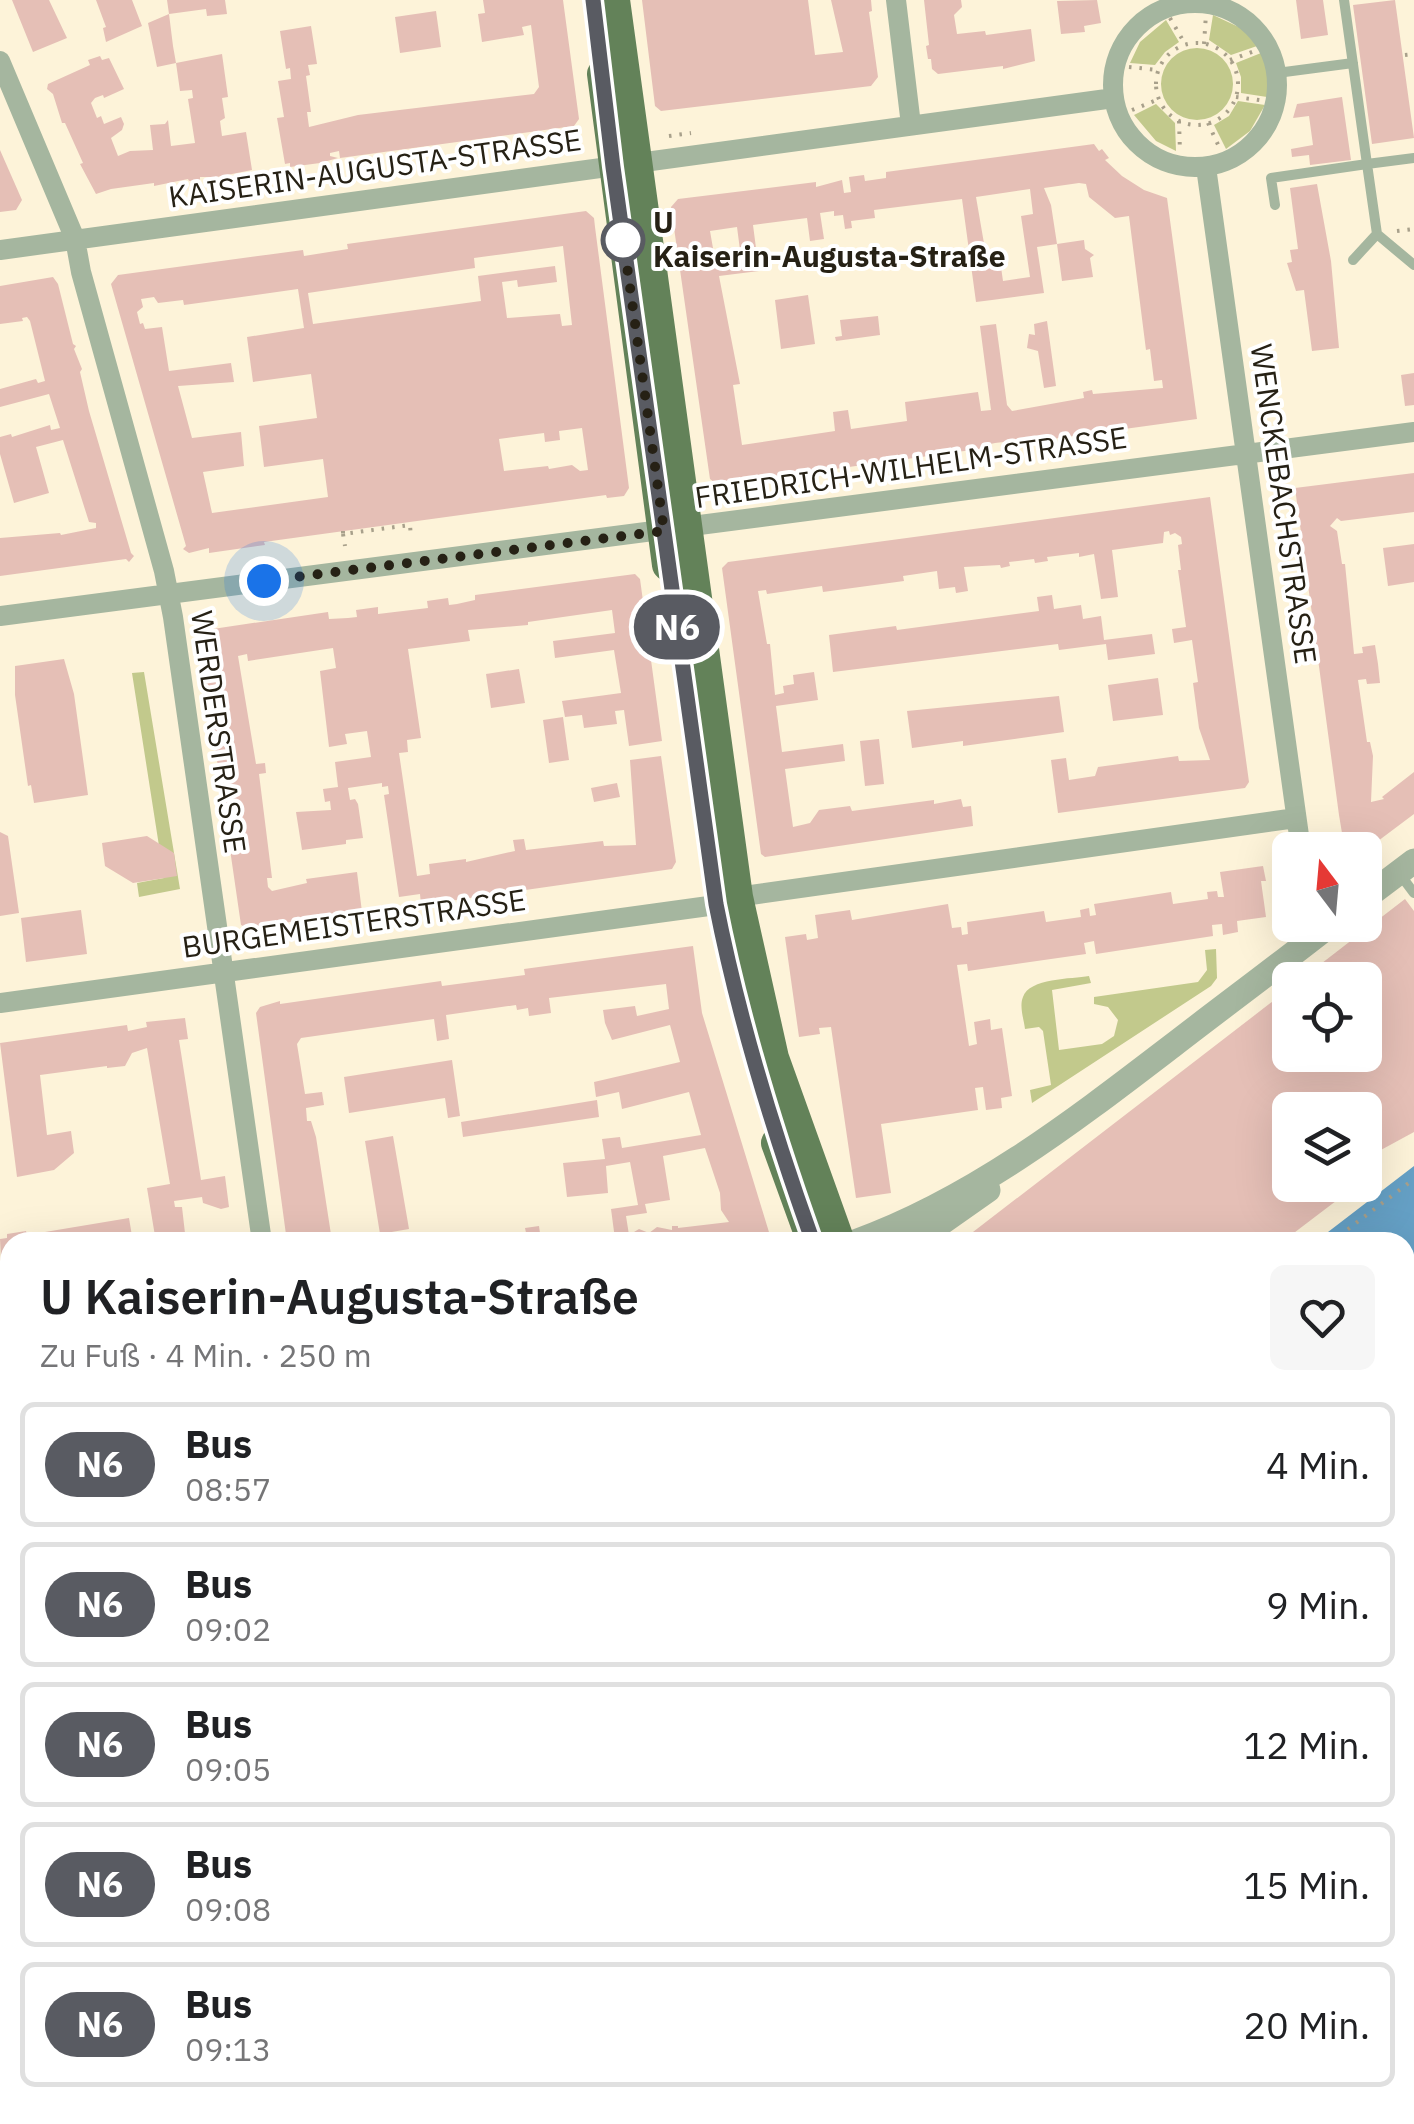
<!DOCTYPE html>
<html lang="de">
<head>
<meta charset="utf-8">
<style>
  :root { --surface:#fff; --page:#f6f6f6; --text:#202124; --muted:#757577; --line:#e0e0e0 }
  body { margin:0; font-family:"IBM Plex Sans",sans-serif; background:var(--page); color:var(--text); height:100vh; display:flex; flex-direction:column; font-size:38px; white-space:nowrap }
  * { box-sizing:border-box; margin:0 }
  p { font-size:32px; color:var(--muted) }
  .icon { flex:none; width:55px; height:55px; fill:none; stroke:currentColor; stroke-width:2; stroke-linecap:round; stroke-linejoin:round }
  .map { position:relative; flex:1; overflow:hidden }
  .drawer { position:absolute; left:0px; top:1232px; width:1415px; height:892px; display:flex; flex-direction:column; background:var(--surface); border-radius:30px 30px 0 0; box-shadow:0 10px 40px #0002 }
  .drawer>* { flex:none }
  .badge { padding:0 20px; border-radius:32px; font-size:35px; line-height:65px }
  .needle { width:65px; rotate:344deg }
  .fabs { position:absolute; left:1272px; top:832px; display:grid; gap:20px }
  .fabs a { display:grid; place-items:center; width:110px; height:110px; border-radius:15px; background:var(--surface); box-shadow:0 10px 40px #0002; font-size:50px }
  .you { position:absolute; width:50px; height:50px; margin:-25px; border:8px solid #fff; border-radius:50%; background:#1a73e8; box-shadow:0 0 0 15px #1a73e833 }
  .map>.badge { position:absolute; translate:-50% -50%; box-shadow:0 0 0 5px #fff }
  .round { display:grid; place-items:center; flex:none; width:105px; height:105px; border-radius:15px; background:var(--page) }
  .summary { display:flex; align-items:center; justify-content:space-between; height:170px; padding:0 40px }
  h1 { font-size:48px; font-weight:600; line-height:75px }
  ul { padding:0; list-style:none }
  li { display:flex; align-items:center; gap:30px; height:125px; margin:0 20px 15px; padding:0 20px; border:5px solid var(--line); border-radius:15px }
  li div { flex:1 }
  li b { display:block; font-size:38px }
  li em { font-style:normal }
  li .badge { min-width:110px; font-weight:700; text-align:center }
  .map>svg:first-child { display:block }
  .green { fill:#c2c98c }
  .water { fill:#65a0c5 }
  .building { fill:#e5bfb6; fill-rule:evenodd }
  .lines { fill:none; stroke-linecap:round; stroke-linejoin:round }
  .path { stroke:#a8a08b; stroke-width:4; stroke-dasharray:2.5 8; stroke-linecap:butt }
  .service { stroke:#a5b69f; stroke-width:10 }
  .minor { stroke:#a5b69f; stroke-width:20 }
  .tertiary { stroke:#a5b69f; stroke-width:25 }
  .secondary { stroke:#7e9877; stroke-width:30 }
  .primary { stroke:#638259; stroke-width:32 }
  .line-casing { stroke:#fff; stroke-width:22 }
  .line { stroke:#595b62; stroke-width:15 }
  .walk { stroke:#262115; stroke-width:10; stroke-dasharray:0 18 }
  .stop-dot { fill:#fff; stroke:#595b62; stroke-width:5 }
  .labels { text-anchor:middle; stroke-width:8; stroke-linejoin:round; paint-order:stroke }
  .street-label { font-size:30px; fill:#262115; stroke:#fff }
  .stop-label { font-size:30px; font-weight:bold; fill:#262115; stroke:#fff; text-anchor:start }
</style>
</head>
<body>
<div class="map">
<svg width="1414" height="2124" viewBox="0 0 1414 2124">
  <rect width="100%" height="100%" fill="#fdf3d9"/>
  <!-- green -->
  <path class="green" d="M1213,15l30,14 14,17 -26,9 -22,-15z
    M1166,20l13,22 -14,10 -10,13 -25,-2 10,-21z
    M1161 84a36 36 0 1 1 72 0a36 36 0 1 1-72 0Z
    M1261,53l6,17v27l-26,-4v-16l-5,-14z
    M1238,101l27,4 -15,26 -24,18 -12,-24 15,-9z
    M1156,104l19,19 1,28 -20,-10 -22,-26z
    M144,672l36,217 -41,8 -2,-14 27,-5 -32,-205z
    M1216,949l1,29 -6,8 -179,117 -2,-13 21,-5 -8,-54 -4,-4 -14,2c-1,-9 -6,-23 -2,-32 6,-19 49,-18 66,-21l2,7 -39,7 7,60 43,-6 12,-8 4,-16 -10,-13 -14,-3v-7l104,-15 9,-12 -2,-20z"/>
  <!-- water -->
  <path class="water" d="M1414,1166v505l-9,7v-436h-90z
    M662,2115h164l-12,9h-164z"/>
  <!-- building -->
  <path class="building" d="M12,0h37l18,38 -34,14z
    M96,0h36l10,26 -36,16 -3,-14 3,-1z
    M167,0h58l2,14 -20,2 -1,-7 -37,5 4,32 3,17 46,-9 6,43 -6,1 3,20 -5,3 2,15 24,-4 6,38 -35,7h-17v3l-11,1 -1,-2 -34,7v-3l-43,6 -15,5 -16,-30 3,-1 -18,-40h-3l-9,-29 -6,-5 1,-5 42,-19 -2,-5 12,-4 2,4 7,-2 15,31 -20,9 -1,-3 -8,3 -4,5 6,15 4,-2 3,8 17,-7 3,7 -2,6 -11,8 7,18 12,-5 23,-1 -3,-25 15,-1 3,-4 3,26 24,-3 -7,-44 5,-1 -1,-8 -12,1 -4,-28 -19,4 -9,-44 21,-9z
    M483,0h80l16,119 -5,7 -234,32 -1,-7 -9,2v3l8,2 -18,5 -30,4v-4l-5,1 -8,-46 7,-1 -6,-36 13,-2 -1,-11 -4,1 -6,-38 31,-5 6,38 -9,1 2,10 -4,1 5,36h-4l2,15 49,-12 176,-21 5,-7 -8,-62 -9,2 2,8 -42,7 -4,-28 7,-1z
    M642,0h166l7,55 28,-3 -12,-52h40l1,11 -3,1 9,65 -7,9 -210,25 -6,-5z
    M924,0h37l1,7 -8,8 3,19 28,-3 1,4 45,-6 4,32 -32,8v-3l-65,8 -6,-5 -1,-10h-3l-2,-13 3,-1z
    M1097,0l4,23 -17,3 1,6 -24,2 -4,-33z
    M1296,0h27l5,35 -27,4z
    M1395,0l19,138 -42,6 -19,-139z
    M436,11l5,36 -41,6 -5,-36z
    M1342,97l9,63 -41,5 -1,-10 -17,2 -1,-8 22,-4 -4,-29 -16,2 4,-14z
    M1094,144l5,7 3,-2 7,9 -4,2 17,16 22,14 23,8 30,221 -167,23v-3l-35,4 -9,2v3l-268,37 -8,-6 -39,-272 7,-8 138,-17v5l26,-7 2,13 7,-1 -2,-15 15,-2 1,6 21,-3v-6zM1079,183l7,1 3,13 26,21 14,-2 17,134 4,-1 4,32 8,-1 1,8 -70,6 -1,-4 -9,2 1,6 -72,13 -5,-6 -11,-81 -16,2 11,84 -10,1 -3,-19 -73,10 2,19 -56,8 -3,-19 -15,2 2,19 -93,14 -9,-60 7,-1 -21,-108 40,-5 -6,-46 54,-7 3,23 14,-2 -4,-26 14,-2v5l9,-1 2,14 7,-1 -1,-7 24,-3 -1,-8 88,-11 14,103 16,-2 52,-7 -7,-46 20,-3 -6,-39 -7,-17zM1030,189l3,25 -12,2 9,61 -27,4 -4,-28 -13,2 -10,-58zM737,227l3,23 -26,4 -4,-23z
    M0,150l22,50 -6,10 -16,2z
    M1317,184l14,77 8,87 -27,3 -8,-61 -8,1 -9,-28 5,-1 -2,-12 8,-1 -8,-61z
    M586,211l8,7 1,9 34,261 -5,8 -17,2 -1,-3 -342,47 1,3 -56,8v-5l-20,5 -6,-4 3,-3 -75,-262 7,-9 185,-25 1,6 44,-7 -1,-5zM563,246l9,79 -10,1 -2,-12 -53,4 -5,-36 15,-2 1,7 39,-5 -2,-16 -77,10 3,25 -168,23 -5,-31 167,-25 -1,-10zM298,289l6,39 -57,9 6,45 58,-8 6,44 -58,8 5,41 59,-8 5,38 -116,16 -9,-41 41,-6 -3,-34 -49,6 -14,-52 56,-4 -3,-19 -62,8 -7,-44 -17,2 -2,-6 -3,1 -3,-12 6,-5 -2,-8 13,-2 4,6 25,-3 1,5zM582,428l6,42 -8,1 -8,-6 -23,4 -1,-3 -44,5 -5,-32 45,-6 1,9 15,-2 -1,-9z
    M1084,240l1,9 9,6 -4,3 3,19 -31,4 -5,-37z
    M53,277l5,7 15,60 3,2 -2,3 8,20 -2,3 9,39 42,142 3,3 -5,6 -3,-3 -126,17v-38l60,-5 1,2 35,-7v-5l-7,-1 -26,-82 -27,7 13,46 -35,10 -14,-49v-17l11,-3 1,3 38,-12 1,5 9,-2 -11,-34 -49,13v-18l36,-10 2,4 7,-2 -15,-60 -3,-4 -5,1 1,3 -23,3v-38z
    M808,295l7,49 -34,5 -6,-49z
    M878,316l2,19 -44,6 -1,-4 7,-1 -2,-16z
    M1047,321l9,65 -12,2 -6,-37 -11,-3 2,-14 6,1 -1,-11z
    M1414,373v32l-9,1 -4,-31z
    M1414,473v39l-73,9 -4,-3 -7,8 7,5 5,33h3l9,90 9,-1 -1,-6 13,-2 3,19 2,19 -13,1 -1,-5 -8,1 9,62h3l3,14 -2,46 13,-3 -2,-2 32,-25v42l-48,36h-14l-9,-11 -4,-24 -44,-327z
    M1210,497l39,285 -4,6 -187,25 -7,-53 15,-2 3,22 26,-4 3,-9 80,-11 1,5 31,-1 -11,-32 -6,-45 5,-1 -6,-42 -18,3 -2,-14 14,-2 -8,-57h3l-3,-25 4,-1 -1,-7 -6,-4 -5,2 -1,-4 -5,1 -1,11 -51,7 6,47 -17,2 -7,-45 -15,3v-4l-32,4 1,4 -13,2 -1,-4 -25,3 1,4 -9,2 -1,-3 -36,2 4,24 -12,2 -1,-6 -16,2 -2,-18 -34,5 1,5 -81,11 -1,-6 -55,8 -1,-4 -8,1 9,53h3l5,51 9,-2 -1,-7 11,-2 -1,-9 21,-3 4,28 -42,6 6,46 61,-8 2,17 -60,8 8,58 17,-4 9,-13 31,-4 2,5 82,-11v4l27,-5 2,8 8,-1 2,20 -208,31 -4,-3 -39,-286 6,-6z
    M1414,544v38l-26,4 -5,-38z
    M635,574l5,5 22,162 -33,5 -5,-36 -9,1 2,13 -33,4 -2,-13 -17,2 -3,-16 59,-8 -7,-43 -59,8 -2,-17 62,-8 -3,-23 -84,12v3l-60,5 2,11 -62,8 13,89 -14,2 1,12 -9,1 18,123 13,-2 -1,-10 37,-5v3l49,-11 -2,-11 11,-1 2,11 77,-9 1,5 32,-1 -6,-85 31,-4 15,106 -4,7 -251,36 -1,-11 -21,3 -15,-102 5,-1 -1,-8 -6,1v-4l-34,5 2,12 5,-1 3,5 5,34 -17,2v4l-44,6 -6,-38 35,-2 -1,-9 -5,1 -2,-13 15,-2 -3,-25 36,-5 -4,-26 -22,3 2,10 -18,3 -9,-76 16,-3 -3,-20 -85,13 -1,-7 -9,2 18,108 9,-1 1,10 -7,1 13,104h-5l1,9 4,4 13,-3 22,-5 -1,-4 51,-7 5,40 -115,16 -6,-3 -42,-289 7,-6 122,-18 1,7 19,-1 9,-1 -1,-7 22,-3v7l50,-6 -1,-7 21,-3 1,7 8,-1 18,-4v-5z
    M1052,595l2,14 27,-4 2,14 18,-3 3,24 48,-6 3,20 -47,6 -2,-16 -47,6 -1,-6 -225,28 -4,-37 67,-9 1,4 142,-19 -2,-14z
    M64,659l10,35 14,101 -54,8 -3,-18 -3,1 -13,-91v-29z
    M519,669l6,34 -34,5 -5,-34z
    M1158,678l5,37 -50,6 -5,-36z
    M1059,696l5,36 -101,14v-5l-51,7 -5,-37z
    M563,717l6,43 -20,3 -6,-43z
    M879,739l5,45 -19,2 -5,-45z
    M617,783l3,14 -26,5 -3,-14z
    M0,832l8,4 11,77 -19,3z
    M147,836l27,17 3,23 -44,7 -28,-17 -3,-23z
    M1263,866l3,15h-5l5,36 -29,4 1,11 -15,3 -1,-11 -10,1 1,11 -117,18 -2,-13 -10,2 2,11 -118,17 -1,-7 -10,1 12,81 8,-2 -3,-22 16,-3 1,11 11,-2 10,68 -11,2 1,10 -16,2 -3,-23 -8,1 3,22 -97,14 10,69 -35,5 -25,-171 -12,1 1,6 -21,3 -14,-100 21,-3 1,6 11,-2 -3,-23 35,-5 2,10 96,-16 4,24 9,-1 1,8 6,-1 -1,-12 77,-11 2,11 35,-5 -1,-7 9,-2 1,8 6,-1 -2,-11 77,-12 2,12 35,-5 -1,-7 10,-1 1,6h6l-4,-25z
    M1405,899l9,12v221l-46,25 -3,-4v-43h-75v75h67l-75,57h-322l330,-254v67h75v-75h-65z
    M81,910l6,44 -61,8 -5,-44z
    M693,946l9,67 70,229h-167l10,-3 -4,-30 27,-4 -8,-43 -24,4 2,27 -41,4 -4,-34 42,-4 -3,-20 18,-2 2,11 79,-13 -12,-43 -67,17 -3,-17 -23,5 -2,-15 86,-20 -10,-37 -58,15 -7,-17 -2,-13 32,-4 2,10 32,-7 -3,-25 -117,14 2,15 -22,3 -1,-8 -11,2 -1,-5 -70,10 3,24 -12,2 -3,-22 -133,19 -4,6 8,50 17,-2 2,13 -18,3 1,13h4l5,16 16,104 -45,1 -31,-229 4,-6 20,-6v3l161,-23 1,5 83,-11 -1,-6zM705,1148l15,45 1,17 8,12 -51,6v-2h-6v4l-15,-3 -8,6 -10,-4 -10,6 -3,-19 21,-3 -2,-9 25,-4 -7,-44z
    M185,1018l3,21 -9,1 22,140 24,-4 4,31 -8,2 -18,-6 -1,-6 -28,4 1,6h7l4,35h-30l-9,-54 23,-4 -23,-136 -15,5 -7,13 -18,2v-2l-67,9 7,60 24,-4 3,22 -20,17 -37,7 -17,-134 127,-18 1,6 19,-4 -1,-5z
    M452,1060l8,56 -12,2 -3,-20 -96,15 -5,-36z
    M597,1100l2,17 -136,20 -2,-15z
    M393,1136l16,93 -29,5 -15,-93z
    M129,1218l4,24h-123v32l-8,2 -2,-37 7,-1v-4l19,-3 1,4z
    M539,1226l2,14 31,-5 1,7h-45l-3,-14z
    M10,1321v37l-10,2v-38z
    M8,1453l2,37 -10,1v-37z
    M10,1530v26l-10,4v-28z
    M10,1613v53l-10,10v-57l3,2z
    M1408,1705l6,3v123l-4,3 -5,-7v-117z
    M10,1757v43l-10,10v-43z
    M1414,1930v74l-9,5v-73z
    M0,1933l7,7 3,-3v50l-10,10z
    M10,2081v34h53l-9,9h-54v-33z
    M119,2115h97l9,9h-50l-7,-7 -7,7h-51z
    M282,2115h164l9,9h-164z
    M1013,2115h39l7,9h-42z"/>
  <g class="lines">
    <!-- path -->
    <path class="path" d="M1170,18l15,26
      M1156 84a41 41 0 1 1 82 0a41 41 0 1 1-82 0Z
      M1204,44l2,-30
      M1405,55l9,-1
      M1230,60l30,-11
      M1129,67l29,3
      M1236,97l30,4
      M1132,110l27,-11
      M1179,121l1,31
      M1208,123l13,28
      M669,136l22,-3
      M539,152l23,-3
      M1397,231l17,-2
      M343,531v3l67,-9 1,13
      M343,534l2,12
      M1331,1242l83,-63
      M1405,1705l9,-7
      M960,2115l-1,6 11,3
      M1063,2115l4,9
      M551,2124l11,-9
      M899,2124l12,-9"/>
    <!-- service -->
    <path class="service" d="M1344,0l23,164 47,-6
      M1277,73l76,-10
      M1275,205l-4,-27 96,-14 10,70 37,31
      M1353,260l24,-26
      M1399,873l15,20"/>
    <!-- minor -->
    <path class="minor" d="M896,0l15,125
      M1113 85a82 82 0 1 1 164 0a82 82 0 1 1-164 0Z
      M0,61l75,178 6,33 83,299 9,46 89,625
      M1206,167l95,683
      M0,250l1114,-152
      M0,616l1414,-184
      M737,897l559,-79
      M0,1003l716,-98
      M0,1724l10,-10
      M0,2048l10,-11"/>
    <!-- tertiary -->
    <path class="tertiary" d="M1365,898l49,-37
      M855,1242c117,-42 219,-121 317,-196 53,-41 106,-80 158,-121
      M914,1242l74,-52
      M1405,2072l9,-4
      M1405,2103l9,-4
      M1291,2124l20,-9
      M1361,2124l19,-9"/>
    <!-- secondary -->
    <path class="secondary" d="M0,1408l10,-2"/>
    <!-- primary -->
    <path class="primary" d="M614,0l123,897 36,161 66,184
      M603,74l65,491
      M777,1143l36,99
      M1160,2115l3,9
      M1198,2115l4,9"/>
  </g>
  <g class="lines">
    <defs>
      <path id="line" d="M593,0l20,167 103,737c23,117 57,227 97,338"/>
    </defs>
    <!-- line casing -->
    <use href="#line" class="line-casing"/>
    <!-- line -->
    <use href="#line" class="line"/>
    <!-- walk -->
    <path class="walk" d="M264,581l400,-50 -42,-301 1,10"/>
  </g>
  <!-- markers -->
  <circle class="stop-dot" cx="623" cy="240" r="20"/>
  <g class="labels">
    <!-- street labels -->
    <g class="street-label">
      <text transform="translate(375 169) rotate(-8)" y="10">KAISERIN-AUGUSTA-STRASSE</text>
      <text transform="translate(911 468) rotate(-8)" y="10">FRIEDRICH-WILHELM-STRASSE</text>
      <text transform="translate(1283 504) rotate(82)" y="10">WENCKEBACHSTRASSE</text>
      <text transform="translate(218 732) rotate(82)" y="10">WERDERSTRASSE</text>
      <text transform="translate(354 924) rotate(-8)" y="10">BURGEMEISTERSTRASSE</text>
    </g>
    <!-- stop labels -->
    <g class="stop-label">
      <text x="653" y="233">U<tspan x="653" dy="34">Kaiserin-Augusta-Straße</tspan></text>
    </g>
  </g>
</svg>
<div class="fabs">
<a><svg class="needle" viewBox="-14 -14 28 28"><path d="M0-13l5 13h-10z" fill="#e53935"/><path d="M0 13l5-13h-10z" fill="#757577"/></svg></a>
<a><svg class="icon" aria-label="locate" viewBox="0 0 24 24"><circle cx="12" cy="12" r="6"/><path d="M12 2v4M12 18v4M2 12h4M18 12h4"/></svg></a>
<a><svg class="icon" aria-label="layers" viewBox="0 0 24 24"><path d="M12 4l9 5-9 5-9-5zM3 14l9 5 9-5"/></svg></a>
</div>
<div class="you" style="left:264px;top:581px"></div>
<b class="badge" style="left:677px;top:627px;background:#595b62;color:#fff">N6</b>
<section class="drawer">
<div class="summary"><div><h1>U Kaiserin-Augusta-Straße</h1><p>Zu Fuß · 4 Min. · 250 m</p></div><a class="round"><svg class="icon" aria-label="heart" viewBox="0 0 24 24"><path d="M12 20l-8-8c-3-5 5-10 8-4 3-6 11-1 8 4z"/></svg></a></div>
<ul>
<li><span class="badge" style="background:#595b62;color:#fff">N6</span><div><b>Bus</b><p>08:57</p></div><em>4 Min.</em></li>
<li><span class="badge" style="background:#595b62;color:#fff">N6</span><div><b>Bus</b><p>09:02</p></div><em>9 Min.</em></li>
<li><span class="badge" style="background:#595b62;color:#fff">N6</span><div><b>Bus</b><p>09:05</p></div><em>12 Min.</em></li>
<li><span class="badge" style="background:#595b62;color:#fff">N6</span><div><b>Bus</b><p>09:08</p></div><em>15 Min.</em></li>
<li><span class="badge" style="background:#595b62;color:#fff">N6</span><div><b>Bus</b><p>09:13</p></div><em>20 Min.</em></li>
</ul>
</section>
</div>
</body>
</html>
